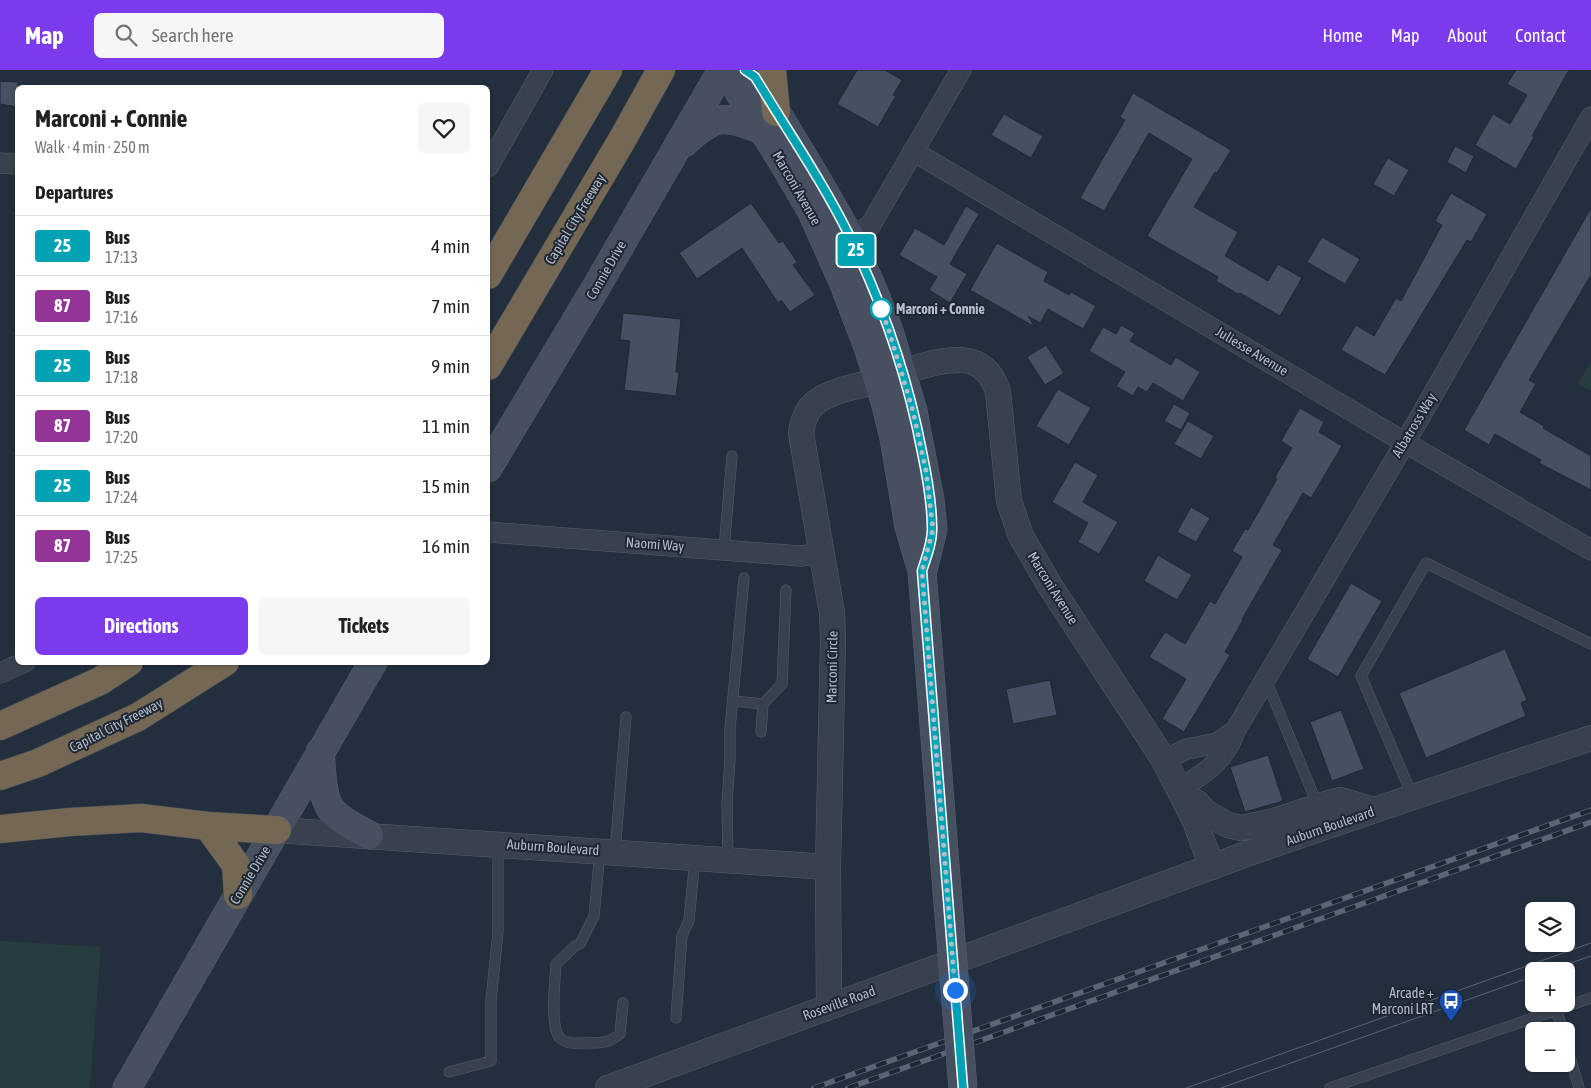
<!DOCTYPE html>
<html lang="en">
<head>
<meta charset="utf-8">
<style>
  :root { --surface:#fff; --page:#f6f6f6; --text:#202124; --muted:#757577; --line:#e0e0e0; --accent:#7c3aed }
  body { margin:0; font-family:"Asap Condensed",sans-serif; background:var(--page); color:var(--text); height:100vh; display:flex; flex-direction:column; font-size:19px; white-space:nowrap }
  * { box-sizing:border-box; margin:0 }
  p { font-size:16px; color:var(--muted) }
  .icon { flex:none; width:28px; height:28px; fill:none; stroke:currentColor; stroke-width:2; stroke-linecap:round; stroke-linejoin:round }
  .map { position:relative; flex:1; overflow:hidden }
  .sheet { position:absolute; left:15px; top:15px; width:475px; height:580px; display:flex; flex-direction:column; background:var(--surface); border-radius:8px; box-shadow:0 1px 4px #0004 }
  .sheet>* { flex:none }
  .badge { padding:0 10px; border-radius:4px; font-size:18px; line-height:32px }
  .buttons { position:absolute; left:1525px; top:832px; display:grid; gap:10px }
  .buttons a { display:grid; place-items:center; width:50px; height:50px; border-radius:8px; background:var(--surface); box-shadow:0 1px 4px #0004; font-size:25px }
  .you { position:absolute; width:25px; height:25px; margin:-12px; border:4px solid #fff; border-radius:50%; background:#1a73e8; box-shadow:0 0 0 8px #1a73e833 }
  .map>.badge { position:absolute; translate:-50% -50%; box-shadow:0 0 0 2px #fff }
  h2 { padding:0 20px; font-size:19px; line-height:45px }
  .round { display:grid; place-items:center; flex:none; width:52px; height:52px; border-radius:8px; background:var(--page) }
  .overview { display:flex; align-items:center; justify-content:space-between; height:85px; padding:0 20px }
  h1 { font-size:24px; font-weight:700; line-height:38px }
  .button { display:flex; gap:10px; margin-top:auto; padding:10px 20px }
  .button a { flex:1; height:58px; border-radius:8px; background:var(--accent); color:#fff; font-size:20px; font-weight:700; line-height:58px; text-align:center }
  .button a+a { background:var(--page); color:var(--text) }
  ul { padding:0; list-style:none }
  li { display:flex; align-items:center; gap:15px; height:60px; padding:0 20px; border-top:1px solid var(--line) }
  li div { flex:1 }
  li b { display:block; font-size:19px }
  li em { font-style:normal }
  li .badge { min-width:55px; font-weight:700; text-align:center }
  header { display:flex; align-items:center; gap:30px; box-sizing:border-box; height:70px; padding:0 25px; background:var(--accent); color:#fff }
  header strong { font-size:24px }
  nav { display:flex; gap:28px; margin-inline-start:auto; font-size:18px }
  .search { width:350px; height:45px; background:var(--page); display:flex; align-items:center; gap:12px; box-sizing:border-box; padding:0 18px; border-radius:8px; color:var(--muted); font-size:19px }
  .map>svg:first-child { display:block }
  .green { fill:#263c3f }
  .building { fill:#455162; stroke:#1f2835 }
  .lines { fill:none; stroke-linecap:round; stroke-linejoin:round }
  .service-casing { stroke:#565f6c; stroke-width:11 }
  .minor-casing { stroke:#565f6c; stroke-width:21 }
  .tertiary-casing { stroke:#565f6c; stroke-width:26 }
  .secondary-casing { stroke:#565f6c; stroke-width:29 }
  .motorway-casing { stroke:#434c59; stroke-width:29 }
  .service { stroke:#38414e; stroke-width:10 }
  .minor { stroke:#38414e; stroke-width:20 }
  .tertiary { stroke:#38414e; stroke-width:25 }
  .secondary { stroke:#465061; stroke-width:28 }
  .motorway { stroke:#746855; stroke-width:28 }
  .tram { stroke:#5a6575; stroke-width:1 }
  .rail-casing { stroke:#5a6575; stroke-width:5.5 }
  .rail { stroke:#1d2633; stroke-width:4; stroke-dasharray:11; stroke-linecap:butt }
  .secondary-bridge-casing { stroke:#565f6c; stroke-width:29; stroke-linecap:butt }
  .secondary-bridge { stroke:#465061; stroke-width:28 }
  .line-casing { stroke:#fff; stroke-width:11 }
  .line { stroke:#00a3b4; stroke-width:8 }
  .walk { stroke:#b4bcc9; stroke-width:5; stroke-dasharray:0 9 }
  .stop-dot { fill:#fff; stroke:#00a3b4; stroke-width:2.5 }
  .labels { text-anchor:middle; stroke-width:4; stroke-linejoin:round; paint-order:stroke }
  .street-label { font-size:14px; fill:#b4bcc9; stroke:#1d2633 }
  .stop-label { font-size:14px; font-weight:bold; fill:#b4bcc9; stroke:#1d2633; text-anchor:start }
  .poi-label { font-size:14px; fill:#b4bcc9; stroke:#1d2633; text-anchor:end }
</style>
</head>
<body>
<header>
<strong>Map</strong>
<div class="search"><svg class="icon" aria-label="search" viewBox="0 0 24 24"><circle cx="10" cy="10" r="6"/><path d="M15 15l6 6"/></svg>Search here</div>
<nav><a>Home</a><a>Map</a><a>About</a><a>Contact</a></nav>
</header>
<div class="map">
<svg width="1591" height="1018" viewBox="0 0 1591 1018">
  <rect width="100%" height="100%" fill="#242f3e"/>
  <!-- green -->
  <path class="green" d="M1591,292v29l-13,-7z
    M0,871l101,6 -11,138 -2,3h-88z"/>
  <!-- building -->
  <path class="building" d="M857,0h28l17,10 -9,15 3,1 -18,31 -41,-23z
    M1516,0h53l-37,66 2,1 -18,32 -41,-24 18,-31 17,10 17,-29 -20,-11z
    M0,11l18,1v25l-18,-3z
    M1133,23l98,57 -14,23 -2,-1 -21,35 44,25 -13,24 43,25 10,-17 24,14 -22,38 -40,-23 -2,1 -22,-13 2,-4 -71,-41 45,-77 -43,-26 -45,78 -24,-13 45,-78 -5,-3z
    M1004,44l39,22 -12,22 -40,-23z
    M1455,76l19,10 -8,17 -19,-11z
    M1388,88l21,12 -15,26 -21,-12z
    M1451,123l36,21 -16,28 -4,-2 -82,135 -44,-25 15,-25 18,11 22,-38 5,3 41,-76 -7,-4z
    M751,133l28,40 4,-2 14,21 -4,3 22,30 -25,17 -9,-12 -3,3 -36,-55 -45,31 -18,-26z
    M966,136l13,8 -29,50 17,10 -17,29 -21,-13 8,-13 -38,-22 16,-27 29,17z
    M1591,138v67l-62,105 7,4 -16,28 24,14 -1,2 48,28v34l-52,-27 2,-3 -46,-26 -6,11 -25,-15z
    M1322,167l38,22 -15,25 -38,-22z
    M997,173l51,29 -4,9 25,14 2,-3 25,14 -13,23 -35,-20 -8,14 -12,-7 7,11 -65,-37z
    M623,243l58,6 -5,53h3l-3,24 -52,-6 6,-49 -10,-1z
    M1121,255l14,8 -5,8 41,24 5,-8 24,15 -17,29 -30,-18 -6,9 -9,-5 -5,9 -17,-10 9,-14 -36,-21 14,-24 13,7z
    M1046,275l18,28 -19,12 -18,-28z
    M1058,319l33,19 -22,37 -33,-19z
    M1174,334l16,9 -9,17 -17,-9z
    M1300,338l24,14 -5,10 23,14 -31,52 -8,-5 -30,52 9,5 -40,69 1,1 -18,32 5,3 -46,77 -22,-13 24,-40 -37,-22 16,-25 20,12 25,-43 5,3 27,-47 -10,-6 13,-22 3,1 29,-51 -2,-2 17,-29 -11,-7z
    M1188,351l26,15 -13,23 -27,-15z
    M1075,392l23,13 -15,27 35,20 -19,32 -21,-12 10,-19 -36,-21z
    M1191,437l19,11 -14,24 -19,-10z
    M1158,485l34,20 -15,25 -33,-19z
    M1351,513l31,18 -44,76 -31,-18z
    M1505,579l22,51 -6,3 5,13 -100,42 -27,-65z
    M1050,610l7,35 -44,9 -7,-35z
    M1341,640l23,59 -32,12 -22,-59z
    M1268,685l15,46 -38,11 -15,-45z"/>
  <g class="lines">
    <defs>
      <path id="service" d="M724,479l8,-93
        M1266,610l52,126
        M734,631l29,3
        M761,662l2,-28 19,-20 4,-94
        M1413,727l-52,-121 65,-113 165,81
        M600,781l-6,65 -14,28 -5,2 -19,18c-1,16 -6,61 3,73 7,8 16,6 25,6 17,0 23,1 36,-9l3,-31
        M615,782l11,-135
        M728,790l-1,-57 3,-43v-31l14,-151
        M1556,939l7,22
        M676,948l6,-82 7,-16 6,-61
        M1566,973l13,45
        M449,1002l42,-11v-61l7,-68v-88
        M1330,1018l261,-90"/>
      <path id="minor" d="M913,81l491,291 187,108
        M0,93l18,1
        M488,97l55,-97
        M850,167l20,-11 91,-156
        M488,462l313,24 21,-3
        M0,603l25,-11
        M1164,690l23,-11 30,-6 18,-12
        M1179,719c26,-15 46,-29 56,-58l185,-314 171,-300"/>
      <path id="tertiary" d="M902,302c35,-10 81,-29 96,20l11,109 12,35 29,50 114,174 31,61 17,46
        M1184,728l12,4 9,10 23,13 13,3 30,-6 51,-17 18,-5 34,10
        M277,760l551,37
        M829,936l-1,-139 5,-227 -1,-27 -31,-180c1,-7 3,-15 7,-22 11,-19 50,-25 70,-30
        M608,1018l644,-236 161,-55 178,-59"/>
      <path id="secondary" d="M732,0l7,22 45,72 28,48 32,72 24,63 18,58 8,33 15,89 13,44 25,320
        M745,0l10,7 61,101 34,59 23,53 16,41 24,80 17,89 3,29 -10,41
        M684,73c31,-28 39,-29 78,-13
        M488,398l107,-179 127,-219
        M320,682c2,16 1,37 8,52 6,14 28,24 41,31
        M127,1018l246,-426"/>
      <path id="motorway" d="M772,0l4,42
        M488,205l120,-205
        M488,296l134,-226 39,-70
        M0,656l100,-45 29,-19
        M0,706l38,-13 100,-46 87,-55
        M208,756l28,39 2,30
        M0,759l70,-7 71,-4 67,8 69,4"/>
    </defs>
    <!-- service casing -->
    <use href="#service" class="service-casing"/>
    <!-- minor casing -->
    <use href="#minor" class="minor-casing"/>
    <!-- tertiary casing -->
    <use href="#tertiary" class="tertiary-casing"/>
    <!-- secondary casing -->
    <use href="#secondary" class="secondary-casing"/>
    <!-- motorway casing -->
    <use href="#motorway" class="motorway-casing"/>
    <!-- service -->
    <use href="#service" class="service"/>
    <!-- minor -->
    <use href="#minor" class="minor"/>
    <!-- tertiary -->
    <use href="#tertiary" class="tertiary"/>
    <!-- secondary -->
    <use href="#secondary" class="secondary"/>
    <!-- motorway -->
    <use href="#motorway" class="motorway"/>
    <!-- tram -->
    <path class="tram" d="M1548,901l43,-15
      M1186,1018l405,-145
      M1221,1018l313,-112"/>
    <defs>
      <path id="rail" d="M814,1018l777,-278
        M848,1018l743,-266"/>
    </defs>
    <!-- rail casing -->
    <use href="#rail" class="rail-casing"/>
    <!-- rail -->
    <use href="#rail" class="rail"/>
    <defs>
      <path id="secondary-bridge" d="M947,821l16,197"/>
    </defs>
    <!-- secondary-bridge casing -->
    <use href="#secondary-bridge" class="secondary-bridge-casing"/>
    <!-- secondary-bridge -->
    <use href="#secondary-bridge" class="secondary-bridge"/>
  </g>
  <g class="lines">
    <defs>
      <path id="line" d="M745,0l10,7c32,53 68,105 95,160 33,68 58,141 72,215 5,24 10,50 10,75 1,14 -6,31 -10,44l41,517"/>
    </defs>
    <!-- line casing -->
    <use href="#line" class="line-casing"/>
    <!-- line -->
    <use href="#line" class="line"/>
    <!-- walk -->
    <path class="walk" d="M881,239l-2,-6 10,28 24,80 13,60 7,58 -11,42 33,419"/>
  </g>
  <!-- icons -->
  <defs>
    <symbol id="bus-pin" viewBox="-11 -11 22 30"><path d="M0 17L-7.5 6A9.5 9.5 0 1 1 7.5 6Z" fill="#1a4fb4" stroke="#1d2633"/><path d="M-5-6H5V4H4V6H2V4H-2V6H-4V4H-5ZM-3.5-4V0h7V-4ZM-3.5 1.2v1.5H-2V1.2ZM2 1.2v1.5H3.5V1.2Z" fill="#fff"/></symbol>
  </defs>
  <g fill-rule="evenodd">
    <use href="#bus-pin" x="1437" y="917" width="28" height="38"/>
  </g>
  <!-- markers -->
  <circle class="stop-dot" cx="881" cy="239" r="10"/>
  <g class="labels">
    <!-- street labels -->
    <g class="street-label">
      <text transform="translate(797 118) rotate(60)" y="5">Marconi Avenue</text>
      <text transform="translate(575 149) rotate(-59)" y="5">Capital City Freeway</text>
      <text transform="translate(606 200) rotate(-60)" y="5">Connie Drive</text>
      <text transform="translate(1252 281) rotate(31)" y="5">Juliesse Avenue</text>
      <text transform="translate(1414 355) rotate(-59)" y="5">Albatross Way</text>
      <text transform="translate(655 474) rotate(4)" y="5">Naomi Way</text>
      <text transform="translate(1053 518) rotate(58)" y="5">Marconi Avenue</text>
      <text transform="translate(832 597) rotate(-89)" y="5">Marconi Circle</text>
      <text transform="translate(116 655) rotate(-27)" y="5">Capital City Freeway</text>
      <text transform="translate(1330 756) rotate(-19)" y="5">Auburn Boulevard</text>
      <text transform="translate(553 777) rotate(4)" y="5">Auburn Boulevard</text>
      <text transform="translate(250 805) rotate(-59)" y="5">Connie Drive</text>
      <text transform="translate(839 933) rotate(-20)" y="5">Roseville Road</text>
    </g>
    <!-- stop labels -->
    <g class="stop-label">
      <text x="896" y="244">Marconi + Connie</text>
    </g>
    <!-- poi labels -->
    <g class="poi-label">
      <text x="1434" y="928">Arcade +<tspan x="1434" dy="16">Marconi LRT</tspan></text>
    </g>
  </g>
</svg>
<div class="buttons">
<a><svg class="icon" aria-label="layers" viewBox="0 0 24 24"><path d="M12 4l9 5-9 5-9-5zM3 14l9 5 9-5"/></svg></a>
<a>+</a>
<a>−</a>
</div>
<div class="you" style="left:955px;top:920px"></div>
<b class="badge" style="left:856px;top:180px;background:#00a3b4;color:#fff">25</b>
<section class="sheet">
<div class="overview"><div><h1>Marconi + Connie</h1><p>Walk · 4 min · 250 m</p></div><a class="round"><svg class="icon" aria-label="heart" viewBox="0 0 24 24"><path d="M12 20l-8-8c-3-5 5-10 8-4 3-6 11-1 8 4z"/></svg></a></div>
<h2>Departures</h2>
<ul>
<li><span class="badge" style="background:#00a3b4;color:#fff">25</span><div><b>Bus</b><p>17:13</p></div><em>4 min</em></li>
<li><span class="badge" style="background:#953497;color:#fff">87</span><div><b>Bus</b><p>17:16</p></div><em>7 min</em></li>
<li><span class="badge" style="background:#00a3b4;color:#fff">25</span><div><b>Bus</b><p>17:18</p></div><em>9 min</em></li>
<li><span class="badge" style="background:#953497;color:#fff">87</span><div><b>Bus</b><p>17:20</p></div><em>11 min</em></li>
<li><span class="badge" style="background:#00a3b4;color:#fff">25</span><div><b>Bus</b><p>17:24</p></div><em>15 min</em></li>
<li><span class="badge" style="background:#953497;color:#fff">87</span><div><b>Bus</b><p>17:25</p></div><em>16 min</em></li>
</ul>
<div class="button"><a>Directions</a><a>Tickets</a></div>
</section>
</div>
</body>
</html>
